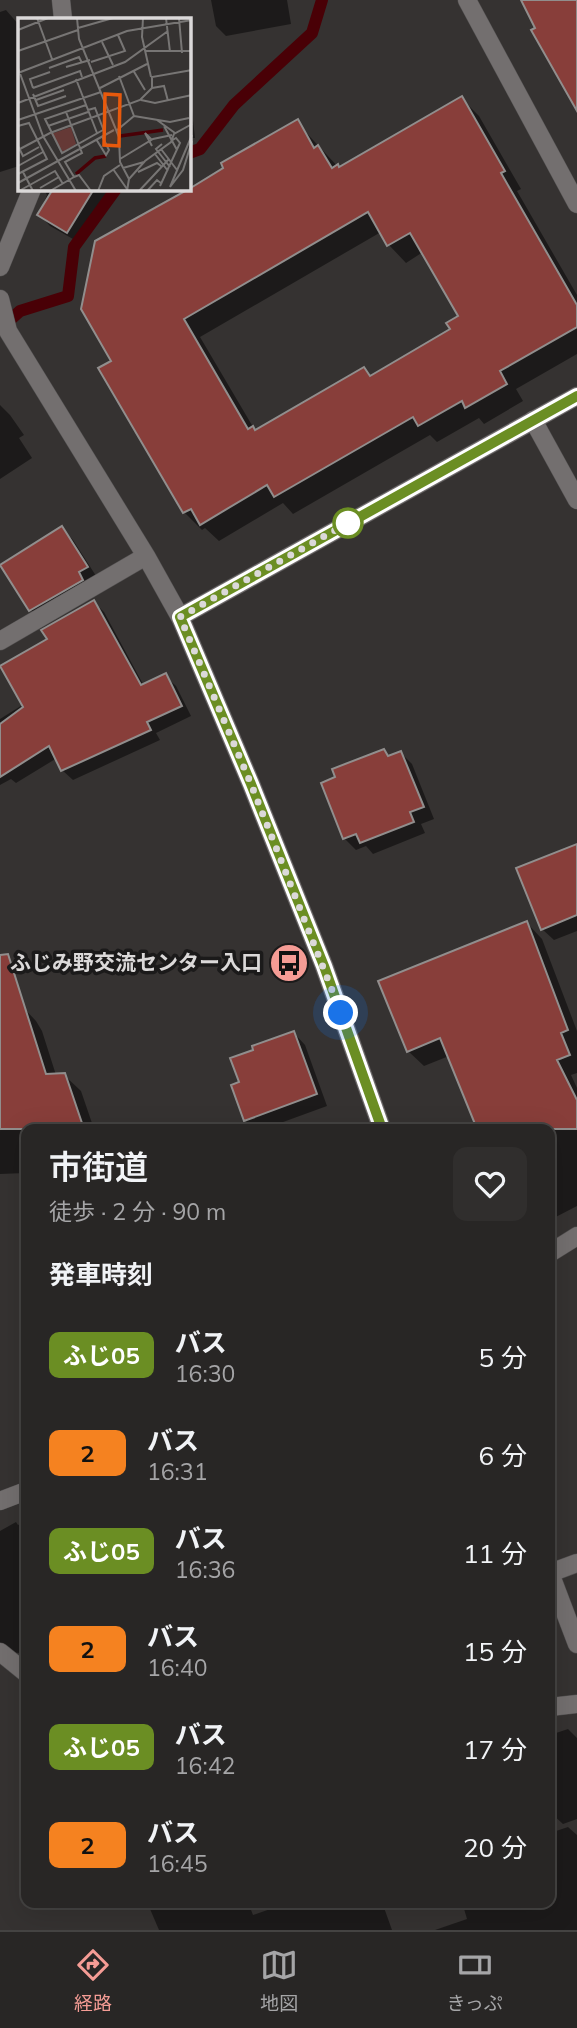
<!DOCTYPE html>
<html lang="ja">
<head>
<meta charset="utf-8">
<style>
  :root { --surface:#282625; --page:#302e2d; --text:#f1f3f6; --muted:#a5a5a7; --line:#444342; --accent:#f59c95 }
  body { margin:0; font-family:Mulish,"Noto Sans JP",sans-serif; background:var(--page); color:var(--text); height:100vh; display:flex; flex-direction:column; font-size:26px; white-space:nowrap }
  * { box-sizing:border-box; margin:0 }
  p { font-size:23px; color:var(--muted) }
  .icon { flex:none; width:38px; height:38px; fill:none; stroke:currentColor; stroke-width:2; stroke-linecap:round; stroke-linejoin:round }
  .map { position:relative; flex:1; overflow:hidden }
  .side { position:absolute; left:21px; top:1124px; width:534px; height:784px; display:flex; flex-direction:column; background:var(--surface); border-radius:14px; box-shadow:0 7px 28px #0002,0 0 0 2px var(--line) }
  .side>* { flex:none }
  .badge { padding:0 14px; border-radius:10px; font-size:24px; line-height:46px }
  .you { position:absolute; width:35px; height:35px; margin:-18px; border:5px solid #fff; border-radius:50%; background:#1a73e8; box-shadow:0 0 0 10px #1a73e833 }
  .map>.badge { position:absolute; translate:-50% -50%; box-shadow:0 0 0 4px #fff }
  h2 { padding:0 28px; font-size:26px; line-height:63px }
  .round { display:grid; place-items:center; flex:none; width:74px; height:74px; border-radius:14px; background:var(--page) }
  .head { display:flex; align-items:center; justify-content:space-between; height:119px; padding:0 28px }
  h1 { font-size:33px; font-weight:600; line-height:52px }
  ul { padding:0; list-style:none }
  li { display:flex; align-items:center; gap:21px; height:98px; padding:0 28px }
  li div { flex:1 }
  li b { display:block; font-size:26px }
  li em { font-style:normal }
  li .badge { min-width:77px; font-weight:700; text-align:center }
  .tab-bar { display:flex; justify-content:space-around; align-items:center; height:98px; border-top:2px solid var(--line); background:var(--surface); font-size:19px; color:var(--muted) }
  .tab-bar a { display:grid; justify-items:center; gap:4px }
  .tab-bar .on { color:var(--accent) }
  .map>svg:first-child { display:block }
  .shadow { fill:#0007; fill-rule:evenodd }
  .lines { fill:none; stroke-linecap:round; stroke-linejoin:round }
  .stream { stroke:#490006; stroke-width:12 }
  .building { fill:#883e3a; stroke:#918e8d; stroke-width:2; fill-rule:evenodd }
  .service-casing { stroke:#514f4f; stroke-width:19 }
  .minor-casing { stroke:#514f4f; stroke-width:19 }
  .tertiary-casing { stroke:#514f4f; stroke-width:19 }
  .service { stroke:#736f6f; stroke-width:18 }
  .minor { stroke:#736f6f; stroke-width:18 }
  .tertiary { stroke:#736f6f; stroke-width:18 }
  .line-casing { stroke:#fff; stroke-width:16 }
  .line { stroke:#6b8e23; stroke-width:10 }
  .walk { stroke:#dbd9d9; stroke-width:7; stroke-dasharray:0 12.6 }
  .stop-dot { fill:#fff; stroke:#6b8e23; stroke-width:3.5 }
  .labels { text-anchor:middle; stroke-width:7; stroke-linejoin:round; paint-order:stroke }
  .poi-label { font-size:21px; font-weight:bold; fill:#dbd9d9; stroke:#1b1a1a; text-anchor:end }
  .inset-river { fill:none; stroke:#490006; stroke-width:3.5 }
  .inset-road { fill:none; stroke:#777574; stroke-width:2 }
  .view { fill:#e8590c; fill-opacity:0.15; stroke:#e8590c; stroke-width:3.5 }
  .inset-edge { fill:none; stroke:#dbd9d9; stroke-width:3.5 }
</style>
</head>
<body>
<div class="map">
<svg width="577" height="1930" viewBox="0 0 577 1930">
  <rect width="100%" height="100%" fill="#353231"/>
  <!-- shadow -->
  <path class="shadow" d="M211,0h76l4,24 -65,12 -10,-10z
    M6,10l13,15v141l-19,6v-160z
    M189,84l6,54h-6z
    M461,98l18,18 42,73 -4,2 60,104v59l-61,35 7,12 -39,23 -5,-6 -42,24 -7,-7 -137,79 -10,-11 -64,38 -14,-13 -3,2 -18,-18 -83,-144 13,-6 186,-236 40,43zM381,232l8,13 17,18 17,-11 37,65 -8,13 -81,47 -7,-8 -108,63 -56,-95z
    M44,189h63l3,4 -30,50 -30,-17 -11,-12 8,-19z
    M0,405l10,10 14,20 -5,3 13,20 -32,21z
    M62,528l11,12 25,39 -56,42 -11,-11z
    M94,602l10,10 40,74 21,-10 11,10 15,30 -35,17 4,7 -87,40 -11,-10 -5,-12 -41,25 -5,-4 -11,6v-66l24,-15 25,-65z
    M384,751l6,6 11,-4 11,11 22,55 -13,5 4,9 -52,21 -7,-8 -10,4 -12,-12 -21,-54z
    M577,845v86l-23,9 -12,-11z
    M527,923l15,16 35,92v42l-6,2 6,13v118l-27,14v-91l-101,-73 -25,10 -16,-15z
    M0,993l19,10 17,18 6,10 14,44h8l17,16 13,38h-68v44l-26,1z
    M294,1033l11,12 22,61 -63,23h-10l-9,-9 -4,-37z
    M16,1522l2,3 6,-3 2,3v134l-6,-6 -12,-1 -8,9v-130z
    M568,1729l9,9v81l-14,5 -11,-10 -2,-8v-71z
    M568,1827l9,8v95h-142l32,-11 -5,-17h88v-69z
    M147,1902h101l5,13 37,-13h92l10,28h-233z"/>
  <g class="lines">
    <!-- stream -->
    <path class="stream" d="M189,153l11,-4 34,-44 78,-72 10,-33
      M1,328l19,-17 48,-15 6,-49 42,-58"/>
  </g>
  <!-- building -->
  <path class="building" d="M521,0h56v111l-46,-81 4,-2z
    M462,96l43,75 -4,2 76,132v22l-77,44 7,13 -42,24 -3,-7 -44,25 -5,-9 -139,80 -7,-12 -67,40 -9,-16 -8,4 -85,-145 13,-7 -30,-52 14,-68 94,-52 34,-21 -2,-5 77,-44 16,29 4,-3 14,23 6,-4 1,3zM368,212l19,34 23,-13 48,83 -12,7 4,6 -80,47 -6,-9 -109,63 -2,-4 -5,3 -64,-110z
    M53,189h41l-27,44 -30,-18z
    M62,526l26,41 -9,5 4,8 -54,31 -29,-46z
    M94,600l47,85 25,-12 16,33 -35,16 4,8 -90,41 -12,-25 -49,31v-53l23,-17 -23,-41 47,-27 -6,-9z
    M384,749l4,7 13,-5 23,56 -14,5 4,10 -54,21 -4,-9 -13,5 -22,-56 14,-6 -3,-8z
    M577,844v71l-36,15 -25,-62z
    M527,921l41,109 -7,3 9,22 -13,5 20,40v29h-100l-37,-91 -33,14 -29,-71z
    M8,954l38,120 19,-1 19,56h-84v-174z
    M294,1031l23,63 -73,27 -13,-36 8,-3 -9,-24 23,-8 -1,-4z"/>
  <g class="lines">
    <defs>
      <path id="service" d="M0,1652l26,21
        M550,1707l27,-3"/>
      <path id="minor" d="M61,0l2,19
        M467,0l110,204
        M0,267l32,-78
        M0,299l8,32 138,225 34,61
        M533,420l44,80
        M0,641l146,-85
        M550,1573l27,-10"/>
      <path id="tertiary" d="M382,1129l-58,-163 -73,-182 -71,-167 397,-221
        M550,1253l27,-17
        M0,1501l26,-10
        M550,1573l27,71"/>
    </defs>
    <!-- service casing -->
    <use href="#service" class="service-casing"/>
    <!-- minor casing -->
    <use href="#minor" class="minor-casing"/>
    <!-- tertiary casing -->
    <use href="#tertiary" class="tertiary-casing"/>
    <!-- service -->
    <use href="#service" class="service"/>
    <!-- minor -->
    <use href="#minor" class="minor"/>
    <!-- tertiary -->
    <use href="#tertiary" class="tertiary"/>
  </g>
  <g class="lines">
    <defs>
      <path id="line" d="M382,1129l-58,-163 -73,-182 -71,-167 397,-221"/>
    </defs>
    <!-- line casing -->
    <use href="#line" class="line-casing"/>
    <!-- line -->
    <use href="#line" class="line"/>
    <!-- walk -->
    <path class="walk" d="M341,1013l-90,-229 -71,-167 168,-94"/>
  </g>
  <!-- icons -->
  <defs>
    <symbol id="bus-disc" viewBox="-11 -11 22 22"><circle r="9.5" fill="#f59c95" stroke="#1b1a1a"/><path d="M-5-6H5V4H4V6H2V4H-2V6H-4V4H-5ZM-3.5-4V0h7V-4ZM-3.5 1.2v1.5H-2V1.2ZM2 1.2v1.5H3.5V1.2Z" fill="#111"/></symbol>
  </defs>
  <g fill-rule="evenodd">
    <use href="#bus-disc" x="267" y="941" width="44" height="44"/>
  </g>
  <!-- markers -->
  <circle class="stop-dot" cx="348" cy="523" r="14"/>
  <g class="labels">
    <!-- poi labels -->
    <g class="poi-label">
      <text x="262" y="970">ふじみ野交流センター入口</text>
    </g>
  </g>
  <!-- overview -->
  <g transform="translate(18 18)">
    <rect width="173" height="173" fill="#353231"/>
    <path d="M53,109l5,17 -13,8 -12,-18z" fill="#653936"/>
    <path class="inset-river" d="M102,118l43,-6M58,156l19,-16 11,-2"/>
    <path class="inset-road" d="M19,0l15,41M59,0l2,21 40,98 1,25 9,17M125,0l-1,19 9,40M148,0l4,34M161,0l3,35M60,10l35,-10M0,12l30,-12M84,24l11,23M0,33l60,-21M127,33h47M73,44l34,-11 -7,-16M48,49l24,-7M0,50l25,68 33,55M31,50l30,-11 3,6M115,52l12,20M0,55l109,-42 65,-11M101,58l15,40M58,61l21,54M15,70l47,-17 2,6M15,70l-3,-9 20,-7M82,70l47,-24M134,70l12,-2 4,15M15,76l5,12 28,-10M18,82l28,-10M123,82l14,3 37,-8M0,85l107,-41 43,-31M68,87l-41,14 17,34 41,-23M70,92l7,-2 9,23M116,98l36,6 19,-4M0,102l83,-28M139,102l18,13M0,108l11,-3 18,36 -29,15M30,108l40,-14M146,108l13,24M98,113l18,-15M78,121l10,16 3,-5 -7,-14M144,126l-6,5 14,18M0,128l5,10 16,-9M134,128l-7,-13 7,7M143,131l16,21M0,132l32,-17 90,-33 12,-12v-11l40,-7M137,136l13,17M102,141l33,-20 19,-4M0,148l25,-14M105,150l21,-6M95,151l14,20M5,154l10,19M120,154l19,-9 4,3M56,159l5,-2 12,16M0,165l96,-53M142,168l20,-43 -4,-5 -5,3M152,169l22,-52M152,169l13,-17 9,-29M22,170l19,-11M1,173l36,-20 8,13M32,173l24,-14 -9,-15 17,-9 -16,-41M80,173l6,-15 16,-11M109,173l2,-12 16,-18 26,-19 3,-8 18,-10M121,173l30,-32M129,173l10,-11 5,4"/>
    <path class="view" d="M87,76l15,1 -1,51 -15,-1z"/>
    <rect width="173" height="173" class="inset-edge"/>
  </g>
</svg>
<div class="you" style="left:341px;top:1013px"></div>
<section class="side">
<div class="head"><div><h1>市街道</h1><p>徒歩 · 2 分 · 90 m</p></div><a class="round"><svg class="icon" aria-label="heart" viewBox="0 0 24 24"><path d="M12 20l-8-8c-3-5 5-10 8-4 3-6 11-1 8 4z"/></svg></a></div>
<h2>発車時刻</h2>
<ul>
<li><span class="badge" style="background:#6b8e23;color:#fff">ふじ05</span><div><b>バス</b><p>16:30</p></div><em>5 分</em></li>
<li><span class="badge" style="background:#f58220;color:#111">2</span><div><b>バス</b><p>16:31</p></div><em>6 分</em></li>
<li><span class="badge" style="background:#6b8e23;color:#fff">ふじ05</span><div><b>バス</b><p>16:36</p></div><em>11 分</em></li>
<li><span class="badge" style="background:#f58220;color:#111">2</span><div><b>バス</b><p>16:40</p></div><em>15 分</em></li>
<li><span class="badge" style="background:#6b8e23;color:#fff">ふじ05</span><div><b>バス</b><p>16:42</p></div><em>17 分</em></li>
<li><span class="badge" style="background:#f58220;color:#111">2</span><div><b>バス</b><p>16:45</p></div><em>20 分</em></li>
</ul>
</section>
</div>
<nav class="tab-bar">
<a class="on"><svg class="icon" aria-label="directions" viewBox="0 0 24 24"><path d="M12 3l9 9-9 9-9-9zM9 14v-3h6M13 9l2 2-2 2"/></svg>経路</a>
<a><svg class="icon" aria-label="map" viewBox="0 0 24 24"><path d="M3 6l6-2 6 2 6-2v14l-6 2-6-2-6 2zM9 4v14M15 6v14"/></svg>地図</a>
<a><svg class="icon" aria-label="tickets" viewBox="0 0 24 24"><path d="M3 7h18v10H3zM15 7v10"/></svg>きっぷ</a>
</nav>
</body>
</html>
